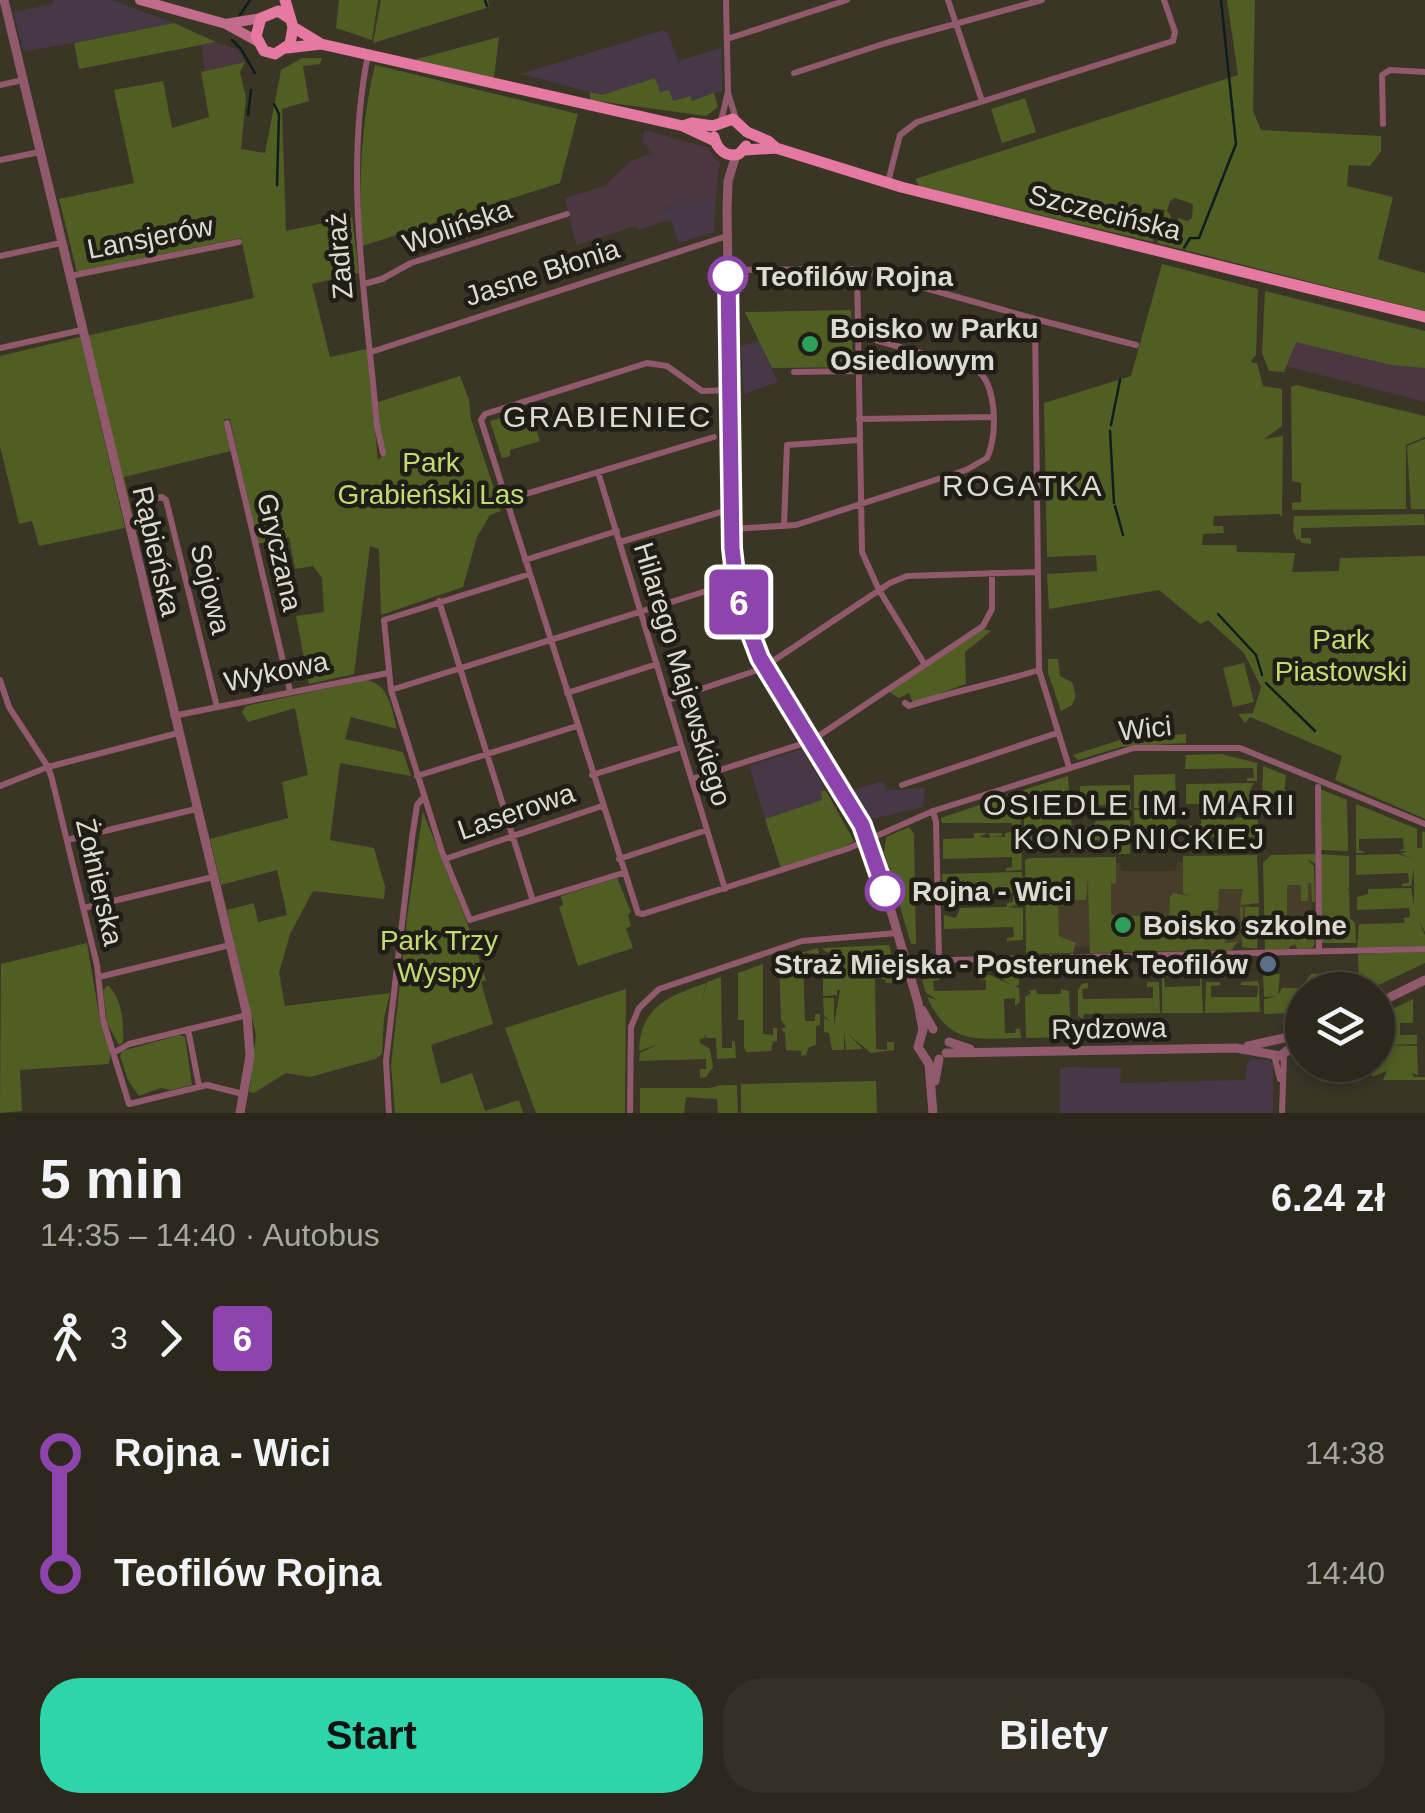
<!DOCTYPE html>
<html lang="pl">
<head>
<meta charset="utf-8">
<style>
  :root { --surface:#2c281c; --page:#343025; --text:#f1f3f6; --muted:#a6a6a3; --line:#48443b; --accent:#2ed4aa }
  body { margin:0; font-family:Helvetica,sans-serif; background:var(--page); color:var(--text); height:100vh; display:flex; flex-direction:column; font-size:38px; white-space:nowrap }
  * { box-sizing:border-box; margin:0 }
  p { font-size:32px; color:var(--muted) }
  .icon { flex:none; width:55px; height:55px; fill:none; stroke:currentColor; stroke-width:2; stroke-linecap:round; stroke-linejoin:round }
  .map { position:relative; height:1113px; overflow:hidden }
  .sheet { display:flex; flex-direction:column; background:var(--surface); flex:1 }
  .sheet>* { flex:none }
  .badge { padding:0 20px; border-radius:8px; font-size:35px; line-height:65px }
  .buttons { position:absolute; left:1285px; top:972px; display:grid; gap:20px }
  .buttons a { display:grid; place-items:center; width:110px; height:110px; border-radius:50%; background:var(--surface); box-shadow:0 5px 15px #0003,0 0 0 2px var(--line); font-size:50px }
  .map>.badge { position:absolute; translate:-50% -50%; box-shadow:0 0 0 5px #fff }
  .legs { display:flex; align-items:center; gap:15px; height:110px; padding:0 40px; font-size:32px }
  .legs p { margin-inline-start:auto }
  .headline { display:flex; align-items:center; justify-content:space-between; height:170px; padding:0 40px }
  h1 { font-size:55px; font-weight:700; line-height:75px }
  .primary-button { display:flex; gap:20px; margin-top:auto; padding:20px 40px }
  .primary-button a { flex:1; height:115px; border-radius:40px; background:var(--accent); color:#111; font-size:40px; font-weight:700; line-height:115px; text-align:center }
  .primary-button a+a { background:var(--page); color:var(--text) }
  ul { padding:0 40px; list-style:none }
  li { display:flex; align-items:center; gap:35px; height:120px; font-size:38px }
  li i { display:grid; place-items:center; width:15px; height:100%; margin:0 12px; background:currentColor }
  li i::after { content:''; width:25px; height:25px; margin:-12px; border:8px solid; border-radius:50%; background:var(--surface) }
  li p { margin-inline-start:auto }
  li:first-child i { background:linear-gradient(#0000 50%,currentColor 0) }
  li:last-child i { background:linear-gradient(currentColor 50%,#0000 0) }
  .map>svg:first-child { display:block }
  .commercial { fill:#463846 }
  .industrial { fill:#4a3740 }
  .built { fill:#463e29 }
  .green { fill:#505e23 }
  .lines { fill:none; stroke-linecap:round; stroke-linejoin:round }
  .stream { stroke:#0e1d1e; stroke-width:2.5 }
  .minor { stroke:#905a6c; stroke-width:6 }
  .tertiary { stroke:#905a6c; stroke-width:9 }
  .secondary { stroke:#c16c8a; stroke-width:10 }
  .primary { stroke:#e679a1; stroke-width:11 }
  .line-1-casing { stroke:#fff; stroke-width:22 }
  .line-1 { stroke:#8e44ad; stroke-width:15 }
  .stop-1-dot { fill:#fff; stroke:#8e44ad; stroke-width:5 }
  .leisure-dot { fill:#2e9e5b; stroke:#1f1d16; stroke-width:4 }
  .service-dot { fill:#5c6f8a; stroke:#1f1d16; stroke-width:4 }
  .labels { text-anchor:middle; stroke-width:9; stroke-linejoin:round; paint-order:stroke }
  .street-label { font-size:28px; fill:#dddad0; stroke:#1f1d16 }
  .stop-label { font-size:28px; font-weight:bold; fill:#dddad0; stroke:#1f1d16; text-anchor:start }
  .poi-label { font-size:28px; font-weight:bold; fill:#dddad0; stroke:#1f1d16; text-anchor:start }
  .park-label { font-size:28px; fill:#c2dc71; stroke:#1f1d16 }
  .neighbourhood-label { font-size:30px; letter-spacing:2.5px; fill:#dddad0; stroke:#1f1d16 }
</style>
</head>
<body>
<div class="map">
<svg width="1425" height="1113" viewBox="0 0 1425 1113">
  <rect width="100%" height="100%" fill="#3b3526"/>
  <!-- commercial -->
  <path class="commercial" d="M53,0h59l62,23 -150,29 -11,-40 40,-8z
    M664,30l5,5 9,26 44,-13v43l-31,10 -2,-5 -16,5 -13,-8 -5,-15 -53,17 -81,-21z
    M716,196l-2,36 -35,11 -8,-23 -8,2 -3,-11 41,-14z
    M759,341l19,41 -34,12 -3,-48z
    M802,749l28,49 -65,21 -16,-53z
    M882,781l6,9 37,-2 -2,19 -52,12 -18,-29z
    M1252,1059l17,1 4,5v48h-213v-46l62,1 -3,15 127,-3v-14z"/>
  <!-- industrial -->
  <path class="industrial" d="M216,42l23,8 6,12 -40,9 -4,-26z
    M645,130l62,17 13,16 -4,33 -15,1 -40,13 2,12 -25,8 -2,-4 -60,19 -11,-47 39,-12 28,-26 20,-6 -10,-12z
    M1293,335l132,30v37l-139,-36z"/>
  <!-- built -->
  <path class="built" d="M1254,861l-5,27 1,48 -9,7 -206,5 -5,-83 90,-2 1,8h54l3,-9z
    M1268,862l43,3 1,75 -37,3z"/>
  <!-- green -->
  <path class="green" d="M339,0h39l-6,40 -36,-12z
    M381,0h107l1,7 -116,36z
    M1227,0h28l-2,111 8,19 120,6v15l-11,15 -21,-1 -2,21 46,11 -15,62 47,14v38l-268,-68 4,-11h12l5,-14 10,3 4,-3 1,-14 -18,-6 -5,3 -3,10 4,5 -3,10 -6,-1 3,-15 -12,-2 -3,11 7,5 -4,18 -234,-56 -4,-7 323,-104z
    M174,23l42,19 -137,27 -5,-26z
    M499,37l-5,40 -3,2 -74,-18v-2z
    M302,58h20l-2,6 -17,2 6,35 -27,8 4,122 66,-14 7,56 -47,11 18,73 37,-8 11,111 4,-4 -4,-54 82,-26 9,24 2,19 27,82 -10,3 -3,-7 -6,3 3,9 17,-5 2,7 -11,4 -13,22 -14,50 -82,28 -2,-66 -9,-3 -16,128 -45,10 -13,-68 28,-4 -2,-34 -9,-12 -18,3 -6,-32 -32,7 -27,-125h-6l7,32 -107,26 11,49 -4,1 -45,-191 168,-38 -13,-60 -164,34 -18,-73 75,-16 -20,-93 49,-9 9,47 37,-11 -8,-45 44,-10 -5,10 6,26 -5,51 24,4 16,-83z
    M375,65l203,49 -18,69 -198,63c-4,-59 -1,-123 13,-181z
    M655,78l5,14 9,-2 4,11 17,-5 2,5 22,-8 4,14 -12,9 -116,-16v-8l12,3z
    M1025,98l11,34 -34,11 -11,-34z
    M1162,264l96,25 -2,66 -5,5 1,3h5l6,23 19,3v37l-18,13 19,-3 -1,81 -3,-3 -65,2 -1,10h10l1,7 -21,1 -1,11h34l1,7 58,1 -3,19 47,-1 1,-13 85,-2v263l-90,-39 7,-24 -92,-39 -5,6 -7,-9 15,-1 8,-26 -17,-34 -36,-33 -8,4 -41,-34 -110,19 -2,-35 50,-3 -1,-16 -49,2 -3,-154 87,-27z
    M1265,291l160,40v37l-34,-3 -95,-23 -12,30 -15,-1 -7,-18z
    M851,310l2,57 -81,1 -27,-56z
    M80,337l45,191 -86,18 -7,-25 -13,3 -19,-78v-90z
    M1296,385l129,31v21l-19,8v64l-114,1v-7l9,-1v-19l-9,-2 -1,-94z
    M530,409l10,32 -30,9v6l-8,2 -12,-37z
    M1425,439v70h-14l-4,-63z
    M1424,514l1,11 -124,3v10h10v6l-9,-1 -4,-5 -1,3 -4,-10 1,-15z
    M983,629l8,2 -26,21 1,32 -53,19 -4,-10 -10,5 -10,-6z
    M1048,659h10l2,17 12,6 4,14 -4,9 -11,6 -13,-38z
    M1244,663l10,39 -21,5 -10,-39z
    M366,680c23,3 26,30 31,49l-46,-12 -6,22 58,13 8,24 -71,-13 -10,77 44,8 11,39 -1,12 -71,-8 -23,43 -11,39 6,33 105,-13 -6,25 -2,36 -7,5 -65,18 -24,-4 -32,20 -5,-1 7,-57 -29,-125 27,-7 4,19 29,-7 -10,-45 -56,15 -11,-46 78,-21 -6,-36 26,-7 -13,-67 -47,14 -6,-10 4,-6z
    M1186,734v9l-65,4 -43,13 -5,-5 50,-16z
    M1221,754l36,9v18h-10v-3h7l-1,-10 -68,1 1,-14z
    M1263,766l23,9 -2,19 3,7 -25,-1z
    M1175,774l1,33h-13l7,-3 -1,-10 -30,1 -1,10 7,3h-11v-33z
    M1068,776l2,33 -11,1v-3l5,-1v-9h-33v10h7v3h-14l-1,-20z
    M1254,783l-5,9 9,1v22l-11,1 7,-3v-10l-68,1v-20z
    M1130,785l1,33h-18v-3h7l-1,-10 -39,1v-20z
    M1320,789l27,11 1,51 -27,-1z
    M821,791h5l28,50 -11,7 -62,20 -16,-49 57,-19z
    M1020,791l1,44 -12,1 12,2 1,32 -16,1v-3l6,-1v-10l-69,2v-20l31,-1v-5h13l-7,4 10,1 -1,-5h13v3l-10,1h13v-4l7,-1v-9h-70l-1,-5z
    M1356,804l61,25v19h5v-17l3,1v100l-7,-13 7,16v11l-68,2 2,-24 46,-1 -2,-5 7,-1 -1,-9 -52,2v-13l11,-3v-5l43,-1 3,17v-37l-3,18h-9v-2l7,-1 -1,-10 -52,2v-20l42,-1 16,5 -13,-5 6,-3h-9l6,-2 -1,-11 -44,1v11l7,3h-10z
    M1176,809l1,32 -13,1 7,-3 -1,-10h-31v10l7,3h-11l-1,-32z
    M1059,811l12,1 1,32h-13l6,-3 -1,-10 -32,1v9l7,3h-15v-31z
    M423,812l45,113 18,55 -5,2 12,42 -62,21 10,39 31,-11 13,38 34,-11 4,13h-128l-4,-48 17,-155z
    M1258,817v35h-9l-1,-5h7l-1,-10h-67v-11l14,-2v-6z
    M1130,820v34h-16v-4l6,-1v-9h-39v-11l5,-2 1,3h4l5,-9z
    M909,827l5,7 2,110h-5l-27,-92 2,-15z
    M1315,854l1,10 -9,-5 7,7 1,36h-3l-1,-19h-3v18h-7v-16h-14v54l21,-1 1,-4 4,1 2,9 -3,4 -15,1 -1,-4 -6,1 -1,3 -24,1 -2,-87 8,-8z
    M1319,854l30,2v32l-2,1h2l1,30 5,3 1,21h-36v-13l4,-10 -4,6z
    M1257,855l2,48 -19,2 3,-16h-24l-1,21 -9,1 9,2 1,13 9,-2 -1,16 -3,3 13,-1 -5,8 -142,3 -2,-75 -2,22 -28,1 1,35 17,7 -3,10 -47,1 -1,-94 4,-2 87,-1v26l-5,1v31l33,1 25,4 1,-23 3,-4 17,3 -7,-3v-37z
    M1022,872l1,32 -15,3 15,1v32l-16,1v-3l7,-1 -1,-10 -69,2v-14l12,3 4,-10 47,-1v-4l6,-1v-9l-70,1 -1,-20z
    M617,878l14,34 -3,3 3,11 -5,2 7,20 -55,18 -19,-59 4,-2 -2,-9z
    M1240,907h3l-1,27 3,-1v-26h14l-2,42 -15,-2z
    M87,943l13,78 11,28 -2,15 -89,6 2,41 -22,2 1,-149z
    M889,945l7,24 -38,3 34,-1v12h-6l-1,-4h-10l1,70 11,1v-8h7v8l-23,3 -23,-19 15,15 -17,1 -2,-19v19h-12l-3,-17 -5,-1v-14l6,3 -6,-5 -1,-18h11v27l6,-35h-3v5l-14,1v-29l14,-2h-14v-4l15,-4v-4l-12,-1 -4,-4z
    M818,948l1,6 -14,-1 -2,5 2,63h10v-7h5v11l-4,1v19l-7,2 -3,8 -5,1v-5l-15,-1 -1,-17 -4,-4 5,-2 -5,-7 -2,-61z
    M1425,951v12l-57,27h-9l-1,-36z
    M1127,959v17h-44l-4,-3 2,-13z
    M763,964v70l10,1v-7h4v14l-4,-1 -2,10 -24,1 -3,-4v-28h-6v-47z
    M1000,968h9l1,5 9,-5v17l-4,1 4,2 1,14 -5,4v-8l-11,1 1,34h10l1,-4 4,-1 1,10c-45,1 -72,7 -94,-41l11,3 -12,-7 -4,-13 17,-4v4l-6,1 1,10 52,-1v-10l-7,-1 1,-4h10l22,10 -18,-11h6z
    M1174,972v4l-10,1 1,10 35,-1v-10l-6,-1v-3l7,1 2,40h-41v-39z
    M1330,973l1,10 -6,5 7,-3 2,5h-32v23l-38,1v-15l13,-3 -13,1 -1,-22 17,-1 -2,21 4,-7h19l10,-14z
    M721,977l1,71h10v-7h3l1,17 -19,1 -1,-21h-9l-3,-4 1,4 -5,1v4l10,6 3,18 -7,10 -6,1v-9h6v-10l-67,2 1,-8 19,-9 -20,7c1,-44 30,-55 67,-68l-4,19 5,-20z
    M1257,981l2,3 1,28 -55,1 1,-31h14v3l-9,1v11h46l1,-11 -17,-1v-3z
    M1147,982h12l1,31 -76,1 -1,5 -5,-3v-26l4,-6 6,-1v5l-6,1 1,10 70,-1v-11h-6z
    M108,985c14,15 16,36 15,57l-4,3 -12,-22 -4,-33z
    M626,989l-1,124h-89l-31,-85z
    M1036,989l1,5h24v-5l8,2 2,46 -45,1 -1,-41 6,-4 -2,-2z
    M1413,999v24h-13v12h17v9l-34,1 34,1 1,29 -6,-2 2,4h11v3h-42l4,-9 -15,6 -1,-6 7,-6v-24l7,-5 -7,-1v-11h18h-16l-2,-8z
    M180,1035l5,2 7,48 -21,5 -10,-2 -22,8 -11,-16 -8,-24 2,-5z
    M876,1081l1,32h-136v-29z
    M721,1085h16l1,28h-20l-1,-14 -31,-2 -2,16h-44v-25h69z"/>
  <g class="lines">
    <!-- stream -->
    <path class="stream" d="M485,0l2,6
      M240,15l10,-15
      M232,40l9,9 14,24
      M274,104l5,10 -2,71
      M248,115l3,-25
      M1184,248l6,-10h9l37,-94 -15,-144
      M1111,425l9,-45
      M1110,431l4,72
      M1115,506l8,29
      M1218,614l38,41 6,20
      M1266,683l49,48"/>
    <!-- minor -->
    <path class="minor" d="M948,0l34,101
      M727,39l120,-39
      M368,55c-25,123 -1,248 9,371l6,27
      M794,73l92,-30 156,-43
      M0,85l23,-5
      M728,93l8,26
      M721,121l7,-29 -2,-92
      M1383,124l-1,-49 8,-5 35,2
      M0,160l40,-8
      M888,182l12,-47 17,-13 256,-81 2,-9 -11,-32
      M0,256l61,-13
      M857,269l5,283 17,38 46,75
      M728,270l129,-1 178,50 4,351 30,97
      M70,276l169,-34
      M364,284l18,-5 29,-16 156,-49
      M1035,319l101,26
      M0,348l82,-18
      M371,352l356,-116
      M794,372l65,-1
      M730,390l-28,1 -35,-25 -20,-3 -162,51 -4,6 157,493 5,1 204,-65 86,-38 201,-63h106l185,76
      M859,419l133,-2
      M227,423l63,268
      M598,472l127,417
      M149,500l13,-3 4,3 51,207
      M506,500l208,-63
      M784,526l3,-81 72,-5
      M732,529l64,-4 170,-55 21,-12c11,-23 10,-74 -11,-89l-118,-34
      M620,542l111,-33
      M525,560l92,-29
      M530,574l-146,46 7,70 51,162 28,68 153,-47
      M439,601l94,300
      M0,680l9,27 39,60 4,12 45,186 6,55 26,84 78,-19 36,9
      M391,690l344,-108
      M567,693l90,-29
      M668,700l93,-31 129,-86 17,-7 130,-4
      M905,703l4,3c44,-15 86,-22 130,-36
      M173,716l215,-43
      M592,775l90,-28
      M417,776l160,-50
      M692,779l119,-38 172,-115 9,-17v-36
      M902,785l155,-52
      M0,786l48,-19 130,-34
      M1318,787l1,165
      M933,811l3,11 3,137
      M67,840l129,-31
      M445,859l157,-53
      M619,859l88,-29
      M84,908l129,-31
      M906,961l519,-12
      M99,977l131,-32
      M188,1029l11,57
      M115,1052l14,-8 118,-29
      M1274,1055l6,24
      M389,1113l-3,-52 26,-223 5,-33 6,-7
      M630,1113l1,-86 8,-19 20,-19 143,-48 95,-8
      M1282,1113l2,-59"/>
    <!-- tertiary -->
    <path class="tertiary" d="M4,0l243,1015 3,41 -10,57
      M736,155l-8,26 -1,28 5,339 6,51 18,51 97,159 21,44 44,150 5,27 -5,17 11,17 4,49
      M1378,1003l47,-23
      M922,1010l11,19
      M949,1042l21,7
      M1248,1046l54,-12
      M946,1053l290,-5 44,8 22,-16
      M935,1081l4,-22"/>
    <!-- secondary -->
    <path class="secondary" d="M140,0l86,24 31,17
      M226,24l35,-6"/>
    <!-- primary -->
    <path class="primary" d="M285,0l8,27 -3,17 -15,10 -11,-3 -8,-15 5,-18 17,-7 11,7
      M293,27l28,17 362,82 32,15
      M287,48l34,-4
      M683,126l9,-3 21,3 20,-7 14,13 21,9 8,7
      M714,137c3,12 12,21 25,17l7,-8
      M744,150l32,-2 125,39 524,130"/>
  </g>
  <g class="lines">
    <defs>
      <path id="line-1" d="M728,276l4,272 6,52 22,58 102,167 23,66"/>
    </defs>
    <!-- line-1 casing -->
    <use href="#line-1" class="line-1-casing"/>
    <!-- line-1 -->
    <use href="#line-1" class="line-1"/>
  </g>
  <!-- markers -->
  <g class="stop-1-dot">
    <circle cx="728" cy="276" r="18"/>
    <circle cx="885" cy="891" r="18"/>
  </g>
  <g class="leisure-dot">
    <circle cx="810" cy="344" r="10"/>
    <circle cx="1123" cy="925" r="10"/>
  </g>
  <circle class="service-dot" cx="1268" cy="964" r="10"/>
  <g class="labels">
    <!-- street labels -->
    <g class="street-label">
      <text transform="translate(1105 212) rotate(14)" y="10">Szczecińska</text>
      <text transform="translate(457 226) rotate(-19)" y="10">Wolińska</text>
      <text transform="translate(150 237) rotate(-11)" y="10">Lansjerów</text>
      <text transform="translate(339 256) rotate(-95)" y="10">Zadraż</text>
      <text transform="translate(542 272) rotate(-18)" y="10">Jasne Błonia</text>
      <text transform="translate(157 551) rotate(77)" y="10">Rąbieńska</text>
      <text transform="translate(280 552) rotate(77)" y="10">Gryczana</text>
      <text transform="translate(211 589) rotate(76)" y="10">Sojowa</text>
      <text transform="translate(276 671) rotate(-12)" y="10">Wykowa</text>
      <text transform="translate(683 674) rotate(73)" y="10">Hilarego Majewskiego</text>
      <text transform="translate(1145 728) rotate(-6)" y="10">Wici</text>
      <text transform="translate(516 811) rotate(-19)" y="10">Laserowa</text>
      <text transform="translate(100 882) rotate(77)" y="10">Żołnierska</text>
      <text transform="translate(1109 1028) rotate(-1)" y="10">Rydzowa</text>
    </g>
    <!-- stop labels -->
    <g class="stop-label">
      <text x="756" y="286">Teofilów Rojna</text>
      <text x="912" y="901">Rojna - Wici</text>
    </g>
    <!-- poi labels -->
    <g class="poi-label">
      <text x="830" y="338">Boisko w Parku<tspan x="830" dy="32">Osiedlowym</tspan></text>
      <text x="1143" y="935">Boisko szkolne</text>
      <text x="1248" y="974" text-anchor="end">Straż Miejska - Posterunek Teofilów</text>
    </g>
    <!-- park labels -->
    <g class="park-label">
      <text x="431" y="472">Park<tspan x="431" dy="32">Grabieński Las</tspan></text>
      <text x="1341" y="649">Park<tspan x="1341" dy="32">Piastowski</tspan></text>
      <text x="439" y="950">Park Trzy<tspan x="439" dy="32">Wyspy</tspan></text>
    </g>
    <!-- neighbourhood labels -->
    <g class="neighbourhood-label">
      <text x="608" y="427">GRABIENIEC</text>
      <text x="1023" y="496">ROGATKA</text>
      <text x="1140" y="815">OSIEDLE IM. MARII<tspan x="1140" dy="34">KONOPNICKIEJ</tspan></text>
    </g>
  </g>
</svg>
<div class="buttons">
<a><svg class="icon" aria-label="layers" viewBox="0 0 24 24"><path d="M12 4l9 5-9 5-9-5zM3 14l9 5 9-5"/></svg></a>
</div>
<b class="badge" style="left:739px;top:602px;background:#8e44ad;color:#fff">6</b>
</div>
<section class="sheet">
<div class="headline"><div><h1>5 min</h1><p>14:35 – 14:40 · Autobus</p></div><b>6.24 zł</b></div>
<div class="legs"><svg class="icon" aria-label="walk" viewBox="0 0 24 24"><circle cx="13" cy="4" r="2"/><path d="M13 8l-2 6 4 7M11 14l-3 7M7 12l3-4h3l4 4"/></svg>3<svg class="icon" aria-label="forward" viewBox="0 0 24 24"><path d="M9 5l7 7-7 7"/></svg><b class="badge" style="background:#8e44ad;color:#fff">6</b></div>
<ul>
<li><i style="color:#8e44ad"></i><b>Rojna - Wici</b><p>14:38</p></li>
<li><i style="color:#8e44ad"></i><b>Teofilów Rojna</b><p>14:40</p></li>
</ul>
<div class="primary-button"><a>Start</a><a>Bilety</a></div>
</section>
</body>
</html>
